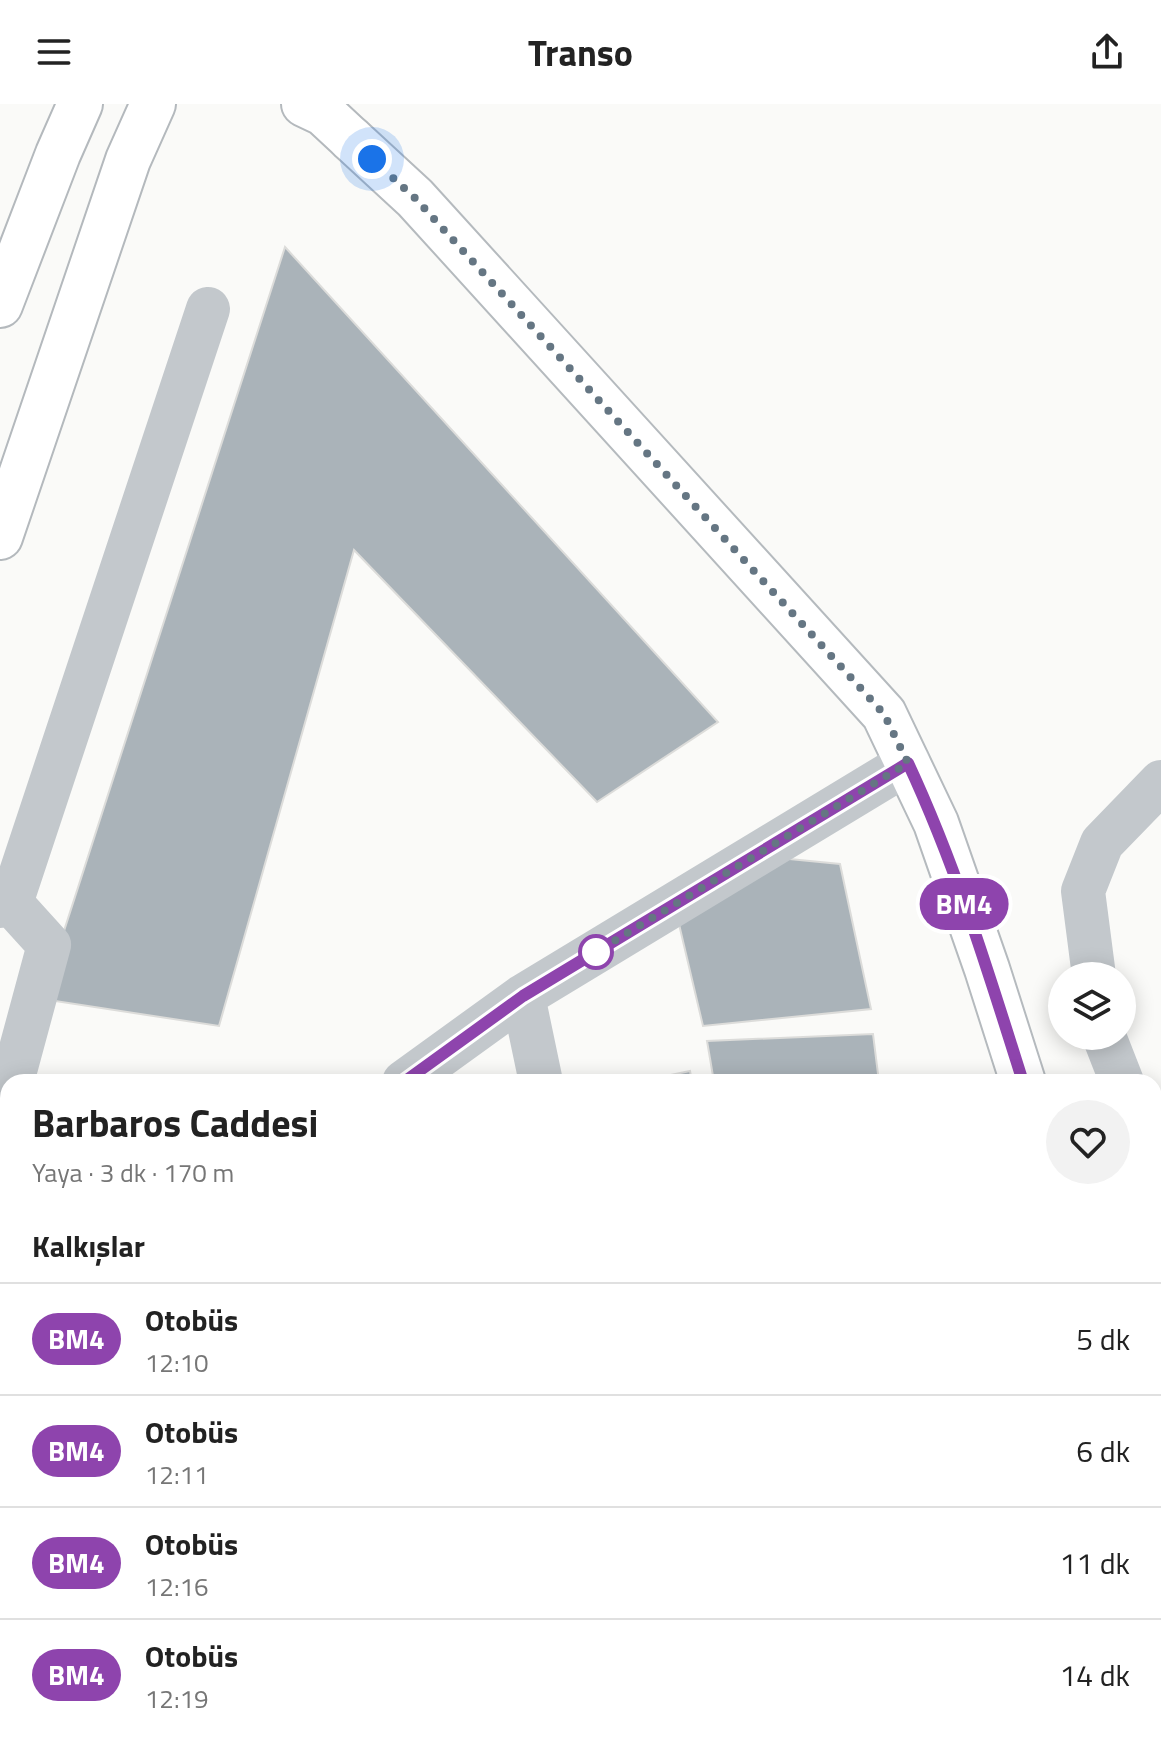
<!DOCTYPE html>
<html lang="tr">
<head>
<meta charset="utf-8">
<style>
  :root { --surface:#fff; --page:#f2f2f2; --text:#222; --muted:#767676; --line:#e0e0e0 }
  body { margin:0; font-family:"Titillium Web",sans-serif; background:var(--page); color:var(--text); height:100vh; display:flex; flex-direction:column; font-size:30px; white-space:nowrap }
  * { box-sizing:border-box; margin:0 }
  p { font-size:26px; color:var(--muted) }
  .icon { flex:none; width:44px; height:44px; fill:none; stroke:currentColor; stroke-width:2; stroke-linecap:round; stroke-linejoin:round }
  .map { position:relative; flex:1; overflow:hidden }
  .drawer { position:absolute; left:0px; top:970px; width:1162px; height:672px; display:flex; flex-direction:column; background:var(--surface); border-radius:24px 24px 0 0; box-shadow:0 4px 20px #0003 }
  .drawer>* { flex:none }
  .badge { padding:0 16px; border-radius:26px; font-size:28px; line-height:52px }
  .tools { position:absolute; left:1048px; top:858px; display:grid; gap:16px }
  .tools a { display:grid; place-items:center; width:88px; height:88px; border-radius:50%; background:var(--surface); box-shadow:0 4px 20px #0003; font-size:40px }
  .you { position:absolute; width:40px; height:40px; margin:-20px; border:6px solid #fff; border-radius:50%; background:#1a73e8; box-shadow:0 0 0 12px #1a73e833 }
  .map>.badge { position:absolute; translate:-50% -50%; box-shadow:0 0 0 4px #fff }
  h2 { padding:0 32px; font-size:30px; line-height:72px }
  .round { display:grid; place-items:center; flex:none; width:84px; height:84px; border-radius:42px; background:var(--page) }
  .overview { display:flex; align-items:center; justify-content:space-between; height:136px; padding:0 32px }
  h1 { font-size:38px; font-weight:700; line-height:60px }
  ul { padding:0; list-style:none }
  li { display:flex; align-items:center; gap:24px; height:112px; padding:0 32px; border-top:2px solid var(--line) }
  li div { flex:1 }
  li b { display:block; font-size:30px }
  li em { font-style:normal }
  li .badge { min-width:88px; font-weight:700; text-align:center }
  header { display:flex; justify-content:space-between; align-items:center; height:104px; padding:0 32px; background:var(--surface); font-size:36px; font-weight:700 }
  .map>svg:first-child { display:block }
  .building { fill:#aab3b9; stroke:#dcdcda; stroke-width:2 }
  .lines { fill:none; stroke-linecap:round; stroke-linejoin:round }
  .major-casing { stroke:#b5babe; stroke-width:48 }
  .highway-casing { stroke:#b4b9bd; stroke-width:48 }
  .path { stroke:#bbbfc2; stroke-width:5; stroke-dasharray:4 4; stroke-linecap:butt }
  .minor { stroke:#c3c8cc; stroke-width:44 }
  .major { stroke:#fff; stroke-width:44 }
  .highway { stroke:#fff; stroke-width:44 }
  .line-casing { stroke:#fff; stroke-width:18 }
  .line { stroke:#8e44ad; stroke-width:12 }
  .walk { stroke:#657683; stroke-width:8; stroke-dasharray:0 14.4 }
  .stop-dot { fill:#fff; stroke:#8e44ad; stroke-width:4 }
</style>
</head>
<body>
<header><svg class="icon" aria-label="menu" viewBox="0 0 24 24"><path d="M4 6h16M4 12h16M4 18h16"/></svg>Transo<svg class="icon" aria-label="share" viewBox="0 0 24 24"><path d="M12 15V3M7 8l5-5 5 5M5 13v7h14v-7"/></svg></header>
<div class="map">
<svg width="1161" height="1642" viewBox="0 0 1161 1642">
  <rect width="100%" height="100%" fill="#fafaf8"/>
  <!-- building -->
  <path class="building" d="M285,143l433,475 -121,80 -243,-252 -135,476 -177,-27z
    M769,753l71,7 31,145 -168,17 -25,-106z
    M873,930l6,48h-165l-7,-41z
    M690,967l2,11h-55z
    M8,1441v70l-8,-19v-42z
    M0,1625l8,1v8h40l-2,8h-46z
    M346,1634h107l-2,8h-107z
    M495,1634h120l42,7 -164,1z
    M754,1634h31l31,8h-64z
    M967,1634h65l41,8h-108z"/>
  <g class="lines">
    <defs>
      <path id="major" d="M351,35l64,59 469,516 52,109 51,146 36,113
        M1154,1394l7,23"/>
      <path id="highway" d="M304,0l19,9 28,26
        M0,201l58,-151 22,-50
        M0,433l128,-377 25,-56"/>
    </defs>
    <!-- major casing -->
    <use href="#major" class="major-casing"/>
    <!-- highway casing -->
    <use href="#highway" class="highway-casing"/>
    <!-- path -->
    <path class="path" d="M0,1190l8,-8"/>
    <!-- minor -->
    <path class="minor" d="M11,799l38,42 -37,137
      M0,802l11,-3 197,-594
      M1094,872l-11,-85 19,-48 59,-61
      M523,892l18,86
      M1104,932l18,46
      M404,978l119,-86 385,-233
      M1154,1063l7,19
      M0,1373l8,-14
      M1154,1558l7,-2
      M0,1589h8
      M277,1642l2,-8
      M710,1642l2,-8
      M946,1642l2,-8"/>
    <!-- major -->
    <use href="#major" class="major"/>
    <!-- highway -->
    <use href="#highway" class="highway"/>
  </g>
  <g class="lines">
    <defs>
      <path id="line" d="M404,978l119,-86 385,-233c48,103 81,211 115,319"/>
    </defs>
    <!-- line casing -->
    <use href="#line" class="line-casing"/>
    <!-- line -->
    <use href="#line" class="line"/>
    <!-- walk -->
    <path class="walk" d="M372,55l43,39 469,516 24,49 -312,189"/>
  </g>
  <!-- markers -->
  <circle class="stop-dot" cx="596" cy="848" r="16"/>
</svg>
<div class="tools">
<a><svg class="icon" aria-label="layers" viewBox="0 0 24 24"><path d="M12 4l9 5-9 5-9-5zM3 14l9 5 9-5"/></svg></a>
</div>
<div class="you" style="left:372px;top:55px"></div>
<b class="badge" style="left:964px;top:800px;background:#8e44ad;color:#fff">BM4</b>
<section class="drawer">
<div class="overview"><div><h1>Barbaros Caddesi</h1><p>Yaya · 3 dk · 170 m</p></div><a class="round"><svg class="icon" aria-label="heart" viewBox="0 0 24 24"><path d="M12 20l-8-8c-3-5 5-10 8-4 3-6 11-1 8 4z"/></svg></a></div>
<h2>Kalkışlar</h2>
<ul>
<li><span class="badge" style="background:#8e44ad;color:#fff">BM4</span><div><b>Otobüs</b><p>12:10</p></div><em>5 dk</em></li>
<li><span class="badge" style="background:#8e44ad;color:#fff">BM4</span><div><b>Otobüs</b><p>12:11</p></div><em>6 dk</em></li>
<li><span class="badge" style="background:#8e44ad;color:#fff">BM4</span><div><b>Otobüs</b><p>12:16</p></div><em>11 dk</em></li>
<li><span class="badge" style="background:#8e44ad;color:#fff">BM4</span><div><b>Otobüs</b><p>12:19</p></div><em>14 dk</em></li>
</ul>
</section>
</div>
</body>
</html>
